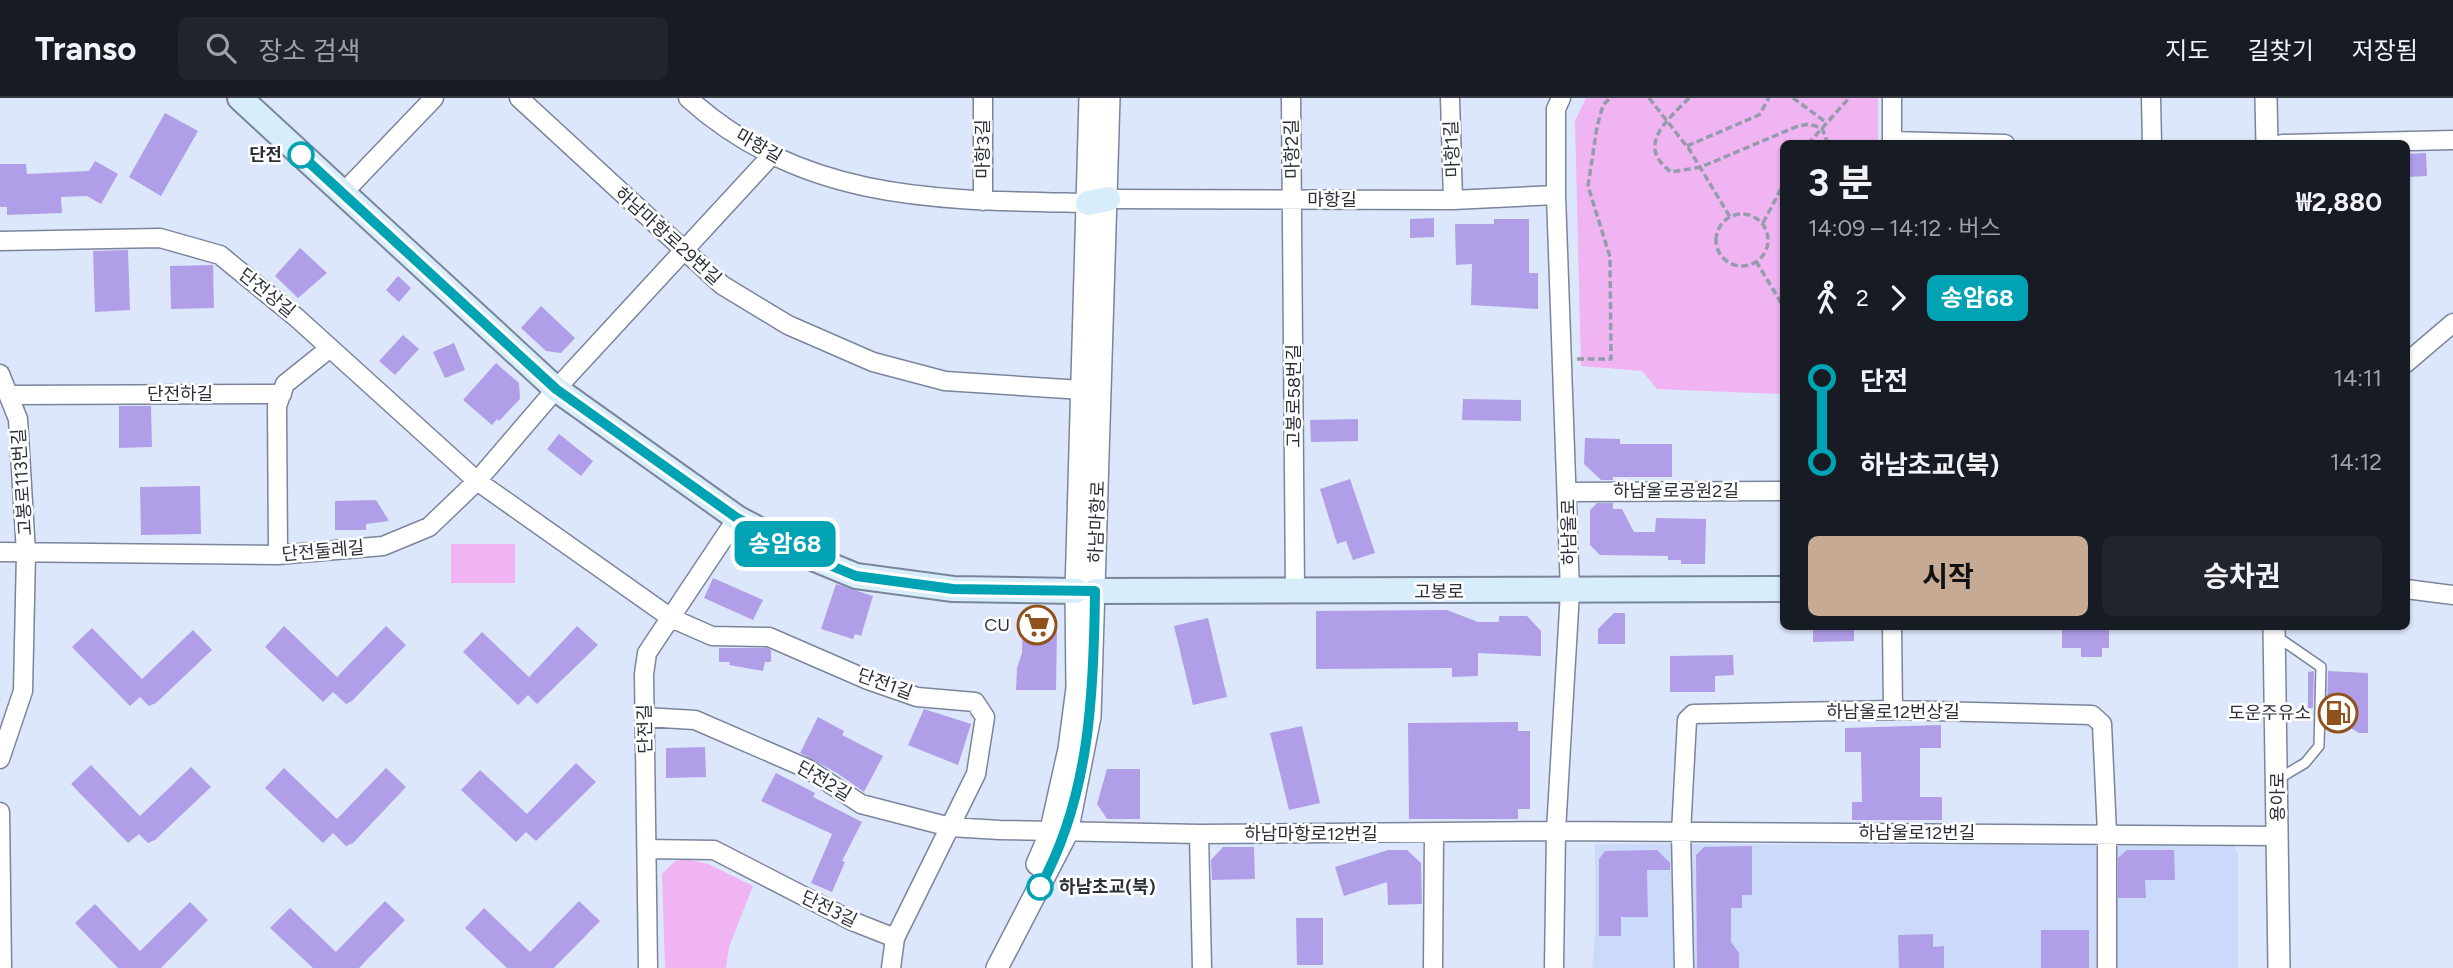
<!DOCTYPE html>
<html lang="ko">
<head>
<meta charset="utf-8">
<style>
  :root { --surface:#171b24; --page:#20242c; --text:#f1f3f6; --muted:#9ea1a6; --line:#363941; --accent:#c6aa93 }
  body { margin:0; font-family:Figtree,"Noto Sans KR",sans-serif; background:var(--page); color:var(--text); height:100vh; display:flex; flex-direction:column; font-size:26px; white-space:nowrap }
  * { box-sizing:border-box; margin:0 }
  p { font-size:23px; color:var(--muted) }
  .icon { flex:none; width:38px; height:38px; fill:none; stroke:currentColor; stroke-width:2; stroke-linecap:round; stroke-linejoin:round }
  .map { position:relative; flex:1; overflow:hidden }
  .drawer { position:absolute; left:1780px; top:42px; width:630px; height:490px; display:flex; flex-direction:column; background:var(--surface); border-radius:10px; box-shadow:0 2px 5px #0004 }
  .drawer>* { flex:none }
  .badge { padding:0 14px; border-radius:10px; font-size:24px; line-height:46px }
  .map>.badge { position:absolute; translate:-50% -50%; box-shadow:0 0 0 4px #fff }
  .legs { display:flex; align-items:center; gap:10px; height:77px; padding:0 28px; font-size:23px }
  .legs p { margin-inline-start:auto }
  .head { display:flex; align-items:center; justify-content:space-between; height:119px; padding:0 28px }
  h1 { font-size:38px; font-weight:700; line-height:52px }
  .cta { display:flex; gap:14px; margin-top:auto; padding:14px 28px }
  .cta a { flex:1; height:80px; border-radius:10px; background:var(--accent); color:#111; font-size:28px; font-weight:700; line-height:80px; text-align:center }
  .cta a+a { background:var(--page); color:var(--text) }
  ul { padding:0 28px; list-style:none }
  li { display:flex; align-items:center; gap:24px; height:84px; font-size:26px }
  li i { display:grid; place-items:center; width:10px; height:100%; margin:0 9px; background:currentColor }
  li i::after { content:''; width:18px; height:18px; margin:-9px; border:5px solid; border-radius:50%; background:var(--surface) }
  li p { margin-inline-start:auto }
  li:first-child i { background:linear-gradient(#0000 50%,currentColor 0) }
  li:last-child i { background:linear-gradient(currentColor 50%,#0000 0) }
  header { display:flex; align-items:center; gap:42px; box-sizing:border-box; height:98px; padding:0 35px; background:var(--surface); border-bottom:2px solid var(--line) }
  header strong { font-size:33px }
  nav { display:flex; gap:38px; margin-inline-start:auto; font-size:24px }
  .search { width:490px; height:63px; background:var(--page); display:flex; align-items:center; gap:18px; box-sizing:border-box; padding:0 24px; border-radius:10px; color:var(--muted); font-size:26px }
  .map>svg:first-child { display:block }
  .built { fill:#cbdafa }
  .green { fill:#efb4f1 }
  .building { fill:#b19ee9 }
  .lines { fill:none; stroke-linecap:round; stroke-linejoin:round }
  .service-casing { stroke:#7a859c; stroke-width:12 }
  .minor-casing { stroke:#7a859c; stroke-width:21 }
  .tertiary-casing { stroke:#7a859c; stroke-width:24 }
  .secondary-casing { stroke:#7a859c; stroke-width:28 }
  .path { stroke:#949cab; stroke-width:3.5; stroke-dasharray:7 3.5; stroke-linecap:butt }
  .service { stroke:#fff; stroke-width:9 }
  .minor { stroke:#fff; stroke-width:18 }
  .tertiary { stroke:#fff; stroke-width:21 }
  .secondary { stroke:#d7eefa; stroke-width:24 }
  .line-1-casing { stroke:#fff; stroke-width:16 }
  .line-1 { stroke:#00a3b4; stroke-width:10 }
  .stop-1-dot { fill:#fff; stroke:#00a3b4; stroke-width:3.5 }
  .labels { text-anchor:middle; stroke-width:5; stroke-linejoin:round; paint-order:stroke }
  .street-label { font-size:18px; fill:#2b3039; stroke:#fff }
  .stop-label { font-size:18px; font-weight:bold; fill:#2b3039; stroke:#fff; text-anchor:end }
  .poi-label { font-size:18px; fill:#2b3039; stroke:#fff; text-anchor:end }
</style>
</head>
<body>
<header>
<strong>Transo</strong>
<div class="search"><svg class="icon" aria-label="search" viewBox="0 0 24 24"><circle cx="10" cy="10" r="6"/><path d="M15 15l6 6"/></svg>장소 검색</div>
<nav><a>지도</a><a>길찾기</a><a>저장됨</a></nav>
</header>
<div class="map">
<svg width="2453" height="870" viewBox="0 0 2453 870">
  <rect width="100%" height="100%" fill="#dde7fb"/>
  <!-- built -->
  <path class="built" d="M1595,746l639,2 4,7v115h-646l3,-31z"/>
  <!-- green -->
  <path class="green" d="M1586,0h292v45l-95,1v250l-126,-5 -15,-18 -61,-5 -6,-245z
    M451,446h64v39h-64z
    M686,761l22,5 45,22 -24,61 -3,21h-61l-3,-94 13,-13z"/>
  <!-- building -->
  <path class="building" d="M165,15l33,18 -37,65 -32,-19z
    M2426,55l1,23 -21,1v-23z
    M95,63l23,13 -17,30 -14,-8 -26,1 1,16 -55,2v-8h-7v-43h26l1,10 62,-3z
    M1434,120v19l-24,1v-19z
    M1494,121h35v54h9v36l-67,-4 1,-41 -16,1 -1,-41h39z
    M300,150l27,25 -29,25 -23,-22z
    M128,152l2,60 -35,2 -2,-61z
    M213,167l1,43 -43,1 -1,-43z
    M398,178l13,12 -12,14 -13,-12z
    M541,208l34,32 -14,15 -15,-2 -25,-23z
    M403,237l16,14 -24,26 -16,-14z
    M454,245l11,27 -20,8 -12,-26z
    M496,265l23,20 1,16 -21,22 -2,-2 -5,6 -29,-25z
    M1463,301l58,1v21l-59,-1z
    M119,308h32l1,41 -33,1z
    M1358,321v22l-47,1 -1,-22z
    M559,336l34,27 -12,15 -34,-27z
    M1585,340l35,1v5h52v33h-59v3h-12l-17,-16z
    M1350,381l25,74 -22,7 -7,-19 -9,3 -17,-55z
    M200,388l1,48 -60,1 -1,-48z
    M376,402l13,21 -23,3v6h-31v-29z
    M1597,405h16v6h9l12,23h21l1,-14 50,1 -1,45h-24v-4h-13v-4l-68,-1 -10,-10v-35z
    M713,480l50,22 -10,20 -49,-22z
    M836,486l37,12 -12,40 -6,-2 -2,5 -32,-10z
    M1447,512l31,12h21v-6h28l14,15v25l-63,-3v23l-26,1v-9l-136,1v-58z
    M1614,515h11v31h-27v-15z
    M1023,520l22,1 12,11 -1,60h-40l1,-22 5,-15z
    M1208,520l19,79 -34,8 -19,-79z
    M284,528l53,51 49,-51 20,19 -54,56 -6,3 -13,-12 -10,10 -58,-55z
    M577,528l21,19 -61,59 -9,-9 -10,10 -55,-53 19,-20 47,45z
    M1813,528h41v15l-41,1z
    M2062,528h47v22h-7v9h-21v-9h-19z
    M92,530l50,51 51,-49 19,20 -56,53 -7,3 -9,-9 -10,9 -58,-59z
    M719,550h48l4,2v12h-6l-2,9 -34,-6 1,-3h-11z
    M1733,557l1,20 -19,1v16h-45v-36z
    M2314,573l-1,37h-5v-36z
    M2328,573l40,2v60h-9l-15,-9v-16h-17z
    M924,611l47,15 -13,41 -50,-20z
    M818,619l26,14 -2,4 41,21 -19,36 -27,-19 -37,-20z
    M1518,624v9h12v78h-12v10h-109l-1,-96z
    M1941,627v23h-21v49h22v23h-90v-18h10l-1,-50h-16v-24z
    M1302,628l18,77 -31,7 -19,-77z
    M705,649l1,30 -40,1v-30z
    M576,665l20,19 -60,59 -10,-9 -10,10 -55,-52 19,-20 47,44z
    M91,667l49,51 51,-49 20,20 -56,53 -7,3 -9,-9 -11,9 -57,-59z
    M284,670l53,51 49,-51 20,19 -53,56 -7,3 -13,-13 -10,10 -58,-55z
    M1107,671h33v50h-33l-10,-15z
    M776,675l39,20 -2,4 49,25 -20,39 3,1 -13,30 -21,-9 21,-49 -71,-33z
    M1752,748v49h-10v13h-11v34l8,11v15h-42l-1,-113 8,-8z
    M1223,749h31l1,32 -43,1 -1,-20z
    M1388,752h19l14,13 1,41 -34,1 -1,-23 -43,14 -9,-29z
    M1657,752l13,13v7h-23l1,47h-27v19h-22v-77l6,-8z
    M2127,752h47l1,30h-30l1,18h-28v-40z
    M385,803l20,19 -46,48h-46l-43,-40 20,-20 46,44z
    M579,803l21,20 -46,47h-47l-42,-40 19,-20 46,44z
    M190,804l18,18 -47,48h-43l-43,-45 20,-19 45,47z
    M1296,820h27v47h-26z
    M2041,832h48v38h-48z
    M1933,836v13l11,-1v22h-45l-1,-33z"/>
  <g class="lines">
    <defs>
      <path id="service" d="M2276,538l45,31 -2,79 -14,17 -27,16"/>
      <path id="minor" d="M519,0l203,187 66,40 85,37 72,19 137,9
        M688,0c116,105 253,102 400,105
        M983,0v103
        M1291,0l4,494
        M1450,0l3,102
        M1892,0v46
        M2151,0l1,46
        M1892,43l113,3
        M2282,46l171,-4
        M343,95l91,-95
        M1108,101l345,1 103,-5
        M0,143l160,-3 60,17 77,63 180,163 194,137 41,18 57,1 99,43 49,17 58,5 10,15 -9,57 -81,164 -4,30
        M2406,265l47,-40
        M0,276l18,45 8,134 -3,138 -23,68
        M10,297l272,-1
        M1568,394l215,-1
        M0,454l278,3 105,-9 46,-19 48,-46 79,-92 214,-232
        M278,457l-1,-149 8,-22 45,-36
        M2406,491l47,6
        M1892,528l1,84
        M645,619l50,3 113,49 53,35 89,23 50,3 199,4 357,-3 722,5
        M0,714l2,156
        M1199,736l3,134
        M647,751l67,1 138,71 43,17
        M648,870l-4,-294 3,-21 90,-135
        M1433,870l1,-135
        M1554,870l2,-137 14,-239 -14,-397v-86l5,-11
        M1684,870l-3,-135 6,-113 6,-6 200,-4 199,5 10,9 5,109v135"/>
      <path id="tertiary" d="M2266,0l1,46
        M2274,528l5,342
        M1037,766l13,-30 19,-85 8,-61 -1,-97 14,-493
        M997,870l70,-135 23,-116 19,-619"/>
      <path id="secondary" d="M240,0l316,291 181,129 73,39 46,19 97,13 123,2
        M1088,105l20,-4
        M1095,493l688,-2"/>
    </defs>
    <!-- service casing -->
    <use href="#service" class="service-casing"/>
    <!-- minor casing -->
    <use href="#minor" class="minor-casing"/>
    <!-- tertiary casing -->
    <use href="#tertiary" class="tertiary-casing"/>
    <!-- secondary casing -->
    <use href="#secondary" class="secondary-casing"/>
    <!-- path -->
    <path class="path" d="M1649,0l40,51 41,68
      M1689,0c-22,23 -54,47 -18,74l30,-5 97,-41 11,-2 13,4 6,16
      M1793,0l34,25
      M1808,46l41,-46
      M1687,48l72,-31 10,-17
      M1716 142a26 26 0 1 1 52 0a26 26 0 1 1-52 0Z
      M1763,125l20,-38
      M1756,163l27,45
      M1577,261h34l-1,-102 -22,-71 9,-59 6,-22 7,-7"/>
    <!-- service -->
    <use href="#service" class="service"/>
    <!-- minor -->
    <use href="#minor" class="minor"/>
    <!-- tertiary -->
    <use href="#tertiary" class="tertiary"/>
    <!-- secondary -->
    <use href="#secondary" class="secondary"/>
  </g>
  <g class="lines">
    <defs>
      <path id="line-1" d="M301,57l255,234 181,129 73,39 46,19 97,13 142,2c-1,101 -5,206 -55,296"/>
    </defs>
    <!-- line-1 casing -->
    <use href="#line-1" class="line-1-casing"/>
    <!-- line-1 -->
    <use href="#line-1" class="line-1"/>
  </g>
  <!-- icons -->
  <defs>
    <symbol id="supermarket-ring" viewBox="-11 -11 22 22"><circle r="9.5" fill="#fff" stroke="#91511a" stroke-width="1.5"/><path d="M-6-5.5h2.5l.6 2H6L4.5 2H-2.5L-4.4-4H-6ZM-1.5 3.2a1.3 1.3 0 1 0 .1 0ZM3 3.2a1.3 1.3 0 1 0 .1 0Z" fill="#91511a"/></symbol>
    <symbol id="fuel-ring" viewBox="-11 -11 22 22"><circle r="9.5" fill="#fff" stroke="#91511a" stroke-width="1.5"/><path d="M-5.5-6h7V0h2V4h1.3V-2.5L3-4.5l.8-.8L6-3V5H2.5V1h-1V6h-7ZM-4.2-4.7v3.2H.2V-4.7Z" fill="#91511a"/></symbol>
  </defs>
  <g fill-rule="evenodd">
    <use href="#supermarket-ring" x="1015" y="505" width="44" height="44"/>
    <use href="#fuel-ring" x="2316" y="593" width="44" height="44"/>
  </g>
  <!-- markers -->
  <g class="stop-1-dot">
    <circle cx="301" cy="57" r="12"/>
    <circle cx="1040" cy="789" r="12"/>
  </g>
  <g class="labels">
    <!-- street labels -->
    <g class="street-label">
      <text transform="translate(759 48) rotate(30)" y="6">마항길</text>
      <text transform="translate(983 51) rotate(-90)" y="6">마항3길</text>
      <text transform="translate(1292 51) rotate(-91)" y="6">마항2길</text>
      <text transform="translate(1452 51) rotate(-92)" y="6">마항1길</text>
      <text x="1332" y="108">마항길</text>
      <text transform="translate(668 138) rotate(42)" y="6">하남마항로29번길</text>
      <text transform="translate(267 195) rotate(39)" y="6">단전상길</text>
      <text x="180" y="302">단전하길</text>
      <text transform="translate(1294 298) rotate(-90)" y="6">고봉로58번길</text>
      <text transform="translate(22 384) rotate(-94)" y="6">고봉로113번길</text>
      <text x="1676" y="399">하남울로공원2길</text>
      <text transform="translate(1097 424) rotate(-88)" y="6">하남마항로</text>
      <text transform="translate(1569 434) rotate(-91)" y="6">하남울로</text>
      <text transform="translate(323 453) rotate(-5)" y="6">단전둘레길</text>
      <text x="1439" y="500">고봉로</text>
      <text transform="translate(885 586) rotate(20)" y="6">단전1길</text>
      <text x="1893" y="620">하남울로12번상길</text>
      <text transform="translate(645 631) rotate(-91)" y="6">단전길</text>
      <text transform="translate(824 683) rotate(31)" y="6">단전2길</text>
      <text transform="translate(2278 699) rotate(-90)" y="6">용아로</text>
      <text x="1917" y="741">하남울로12번길</text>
      <text x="1311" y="742">하남마항로12번길</text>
      <text transform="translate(829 811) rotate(26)" y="6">단전3길</text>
    </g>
    <!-- stop labels -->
    <g class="stop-label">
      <text x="282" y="63">단전</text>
      <text x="1059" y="795" text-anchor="start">하남초교(북)</text>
    </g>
    <!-- poi labels -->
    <g class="poi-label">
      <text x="1010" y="533">CU</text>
      <text x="2311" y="621">도운주유소</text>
    </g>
  </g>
</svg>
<b class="badge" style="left:785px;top:446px;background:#00a3b4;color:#fff">송암68</b>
<section class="drawer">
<div class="head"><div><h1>3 분</h1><p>14:09 – 14:12 · 버스</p></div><b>₩2,880</b></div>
<div class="legs"><svg class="icon" aria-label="walk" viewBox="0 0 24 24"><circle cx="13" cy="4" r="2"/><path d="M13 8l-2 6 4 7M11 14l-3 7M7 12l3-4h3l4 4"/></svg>2<svg class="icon" aria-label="forward" viewBox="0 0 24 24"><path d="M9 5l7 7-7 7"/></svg><b class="badge" style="background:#00a3b4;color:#fff">송암68</b></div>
<ul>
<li><i style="color:#00a3b4"></i><b>단전</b><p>14:11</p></li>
<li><i style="color:#00a3b4"></i><b>하남초교(북)</b><p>14:12</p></li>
</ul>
<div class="cta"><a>시작</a><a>승차권</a></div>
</section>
</div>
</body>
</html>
